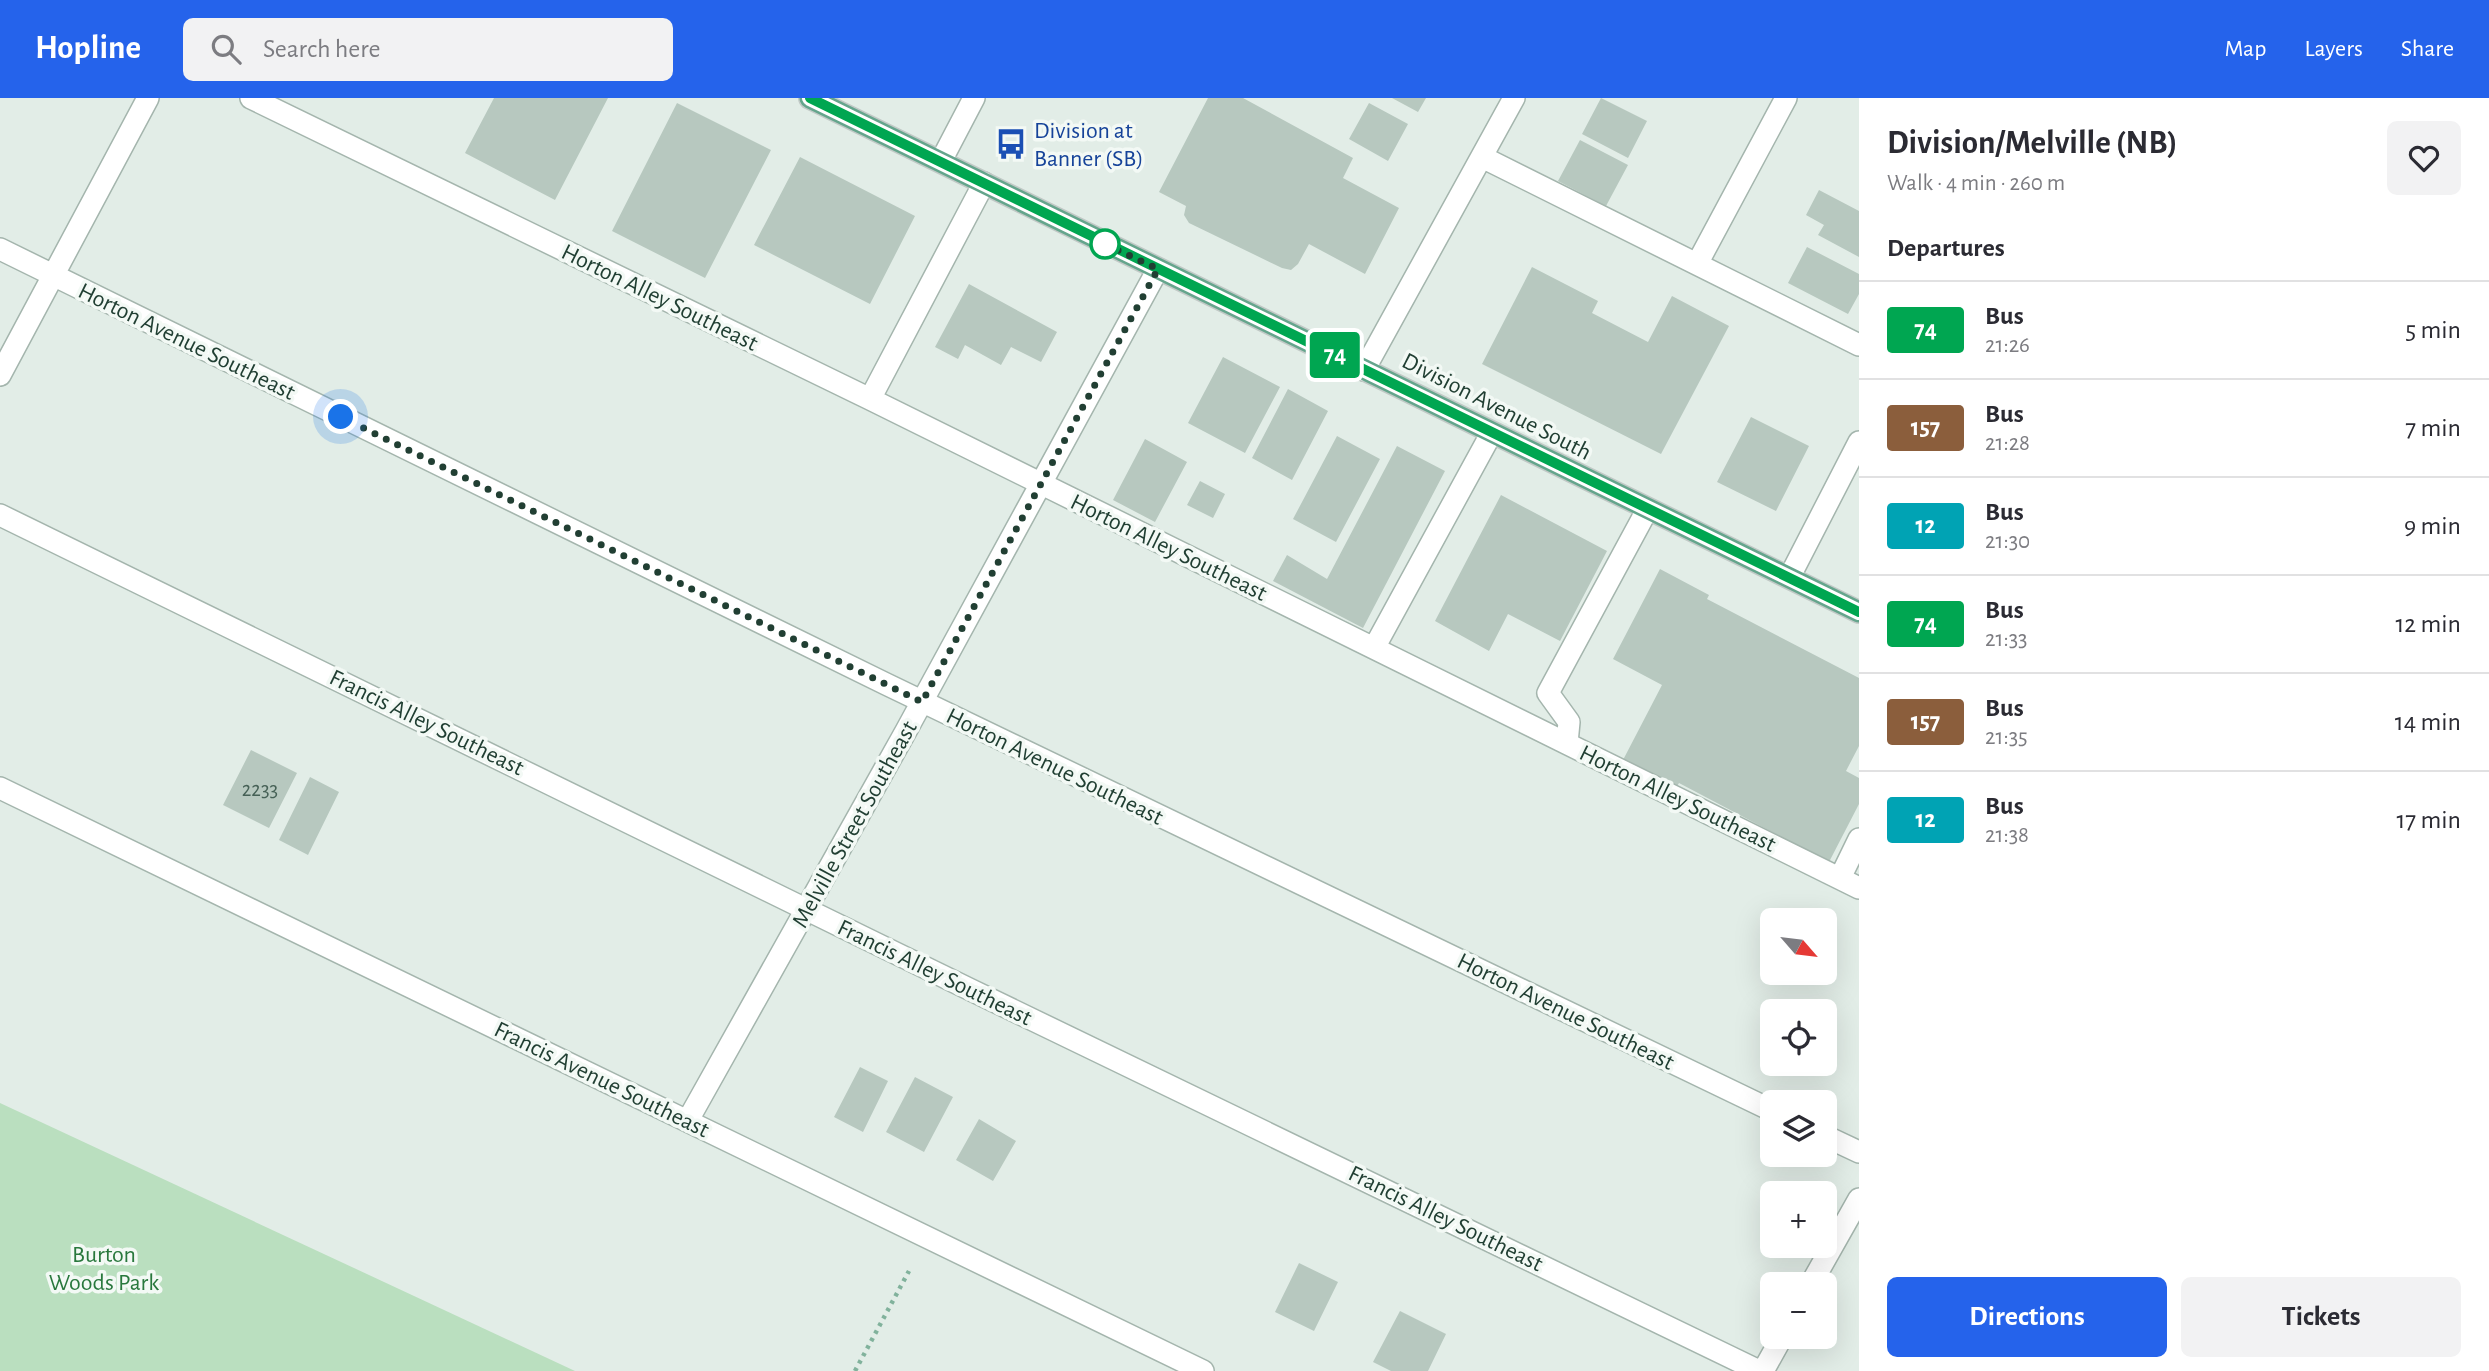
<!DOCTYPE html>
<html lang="en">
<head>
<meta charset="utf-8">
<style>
  :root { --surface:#fff; --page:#f2f2f3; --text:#2b2b33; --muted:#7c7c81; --line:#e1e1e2; --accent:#2563eb }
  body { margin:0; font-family:"Alegreya Sans",sans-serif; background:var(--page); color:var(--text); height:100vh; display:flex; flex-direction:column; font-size:26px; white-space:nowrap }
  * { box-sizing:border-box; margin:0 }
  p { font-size:23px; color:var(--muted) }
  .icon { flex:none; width:38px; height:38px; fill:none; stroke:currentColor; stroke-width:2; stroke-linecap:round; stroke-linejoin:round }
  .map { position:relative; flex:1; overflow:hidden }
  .panel { display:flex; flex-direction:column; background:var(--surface); width:630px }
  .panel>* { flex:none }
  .badge { padding:0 14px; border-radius:5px; font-size:24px; line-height:46px }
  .needle { width:46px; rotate:118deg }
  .buttons { position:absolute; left:1760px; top:810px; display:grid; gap:14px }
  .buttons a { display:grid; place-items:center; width:77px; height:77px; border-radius:10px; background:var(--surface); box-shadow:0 7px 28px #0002; font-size:35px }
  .you { position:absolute; width:35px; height:35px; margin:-18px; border:5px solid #fff; border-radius:50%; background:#1a73e8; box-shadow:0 0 0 10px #1a73e833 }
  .map>.badge { position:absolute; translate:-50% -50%; box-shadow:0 0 0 4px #fff }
  h2 { padding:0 28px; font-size:26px; line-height:63px }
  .round { display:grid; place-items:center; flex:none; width:74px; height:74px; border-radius:10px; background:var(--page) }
  .overview { display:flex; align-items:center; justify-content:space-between; height:119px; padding:0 28px }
  h1 { font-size:33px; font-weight:600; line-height:52px }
  .button { display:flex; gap:14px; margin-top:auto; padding:14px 28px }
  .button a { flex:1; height:80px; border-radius:10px; background:var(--accent); color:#fff; font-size:28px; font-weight:600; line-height:80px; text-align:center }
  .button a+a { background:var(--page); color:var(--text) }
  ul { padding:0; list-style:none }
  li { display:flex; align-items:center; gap:21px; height:98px; padding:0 28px; border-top:2px solid var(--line) }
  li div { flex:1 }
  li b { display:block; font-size:26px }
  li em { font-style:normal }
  li .badge { min-width:77px; font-weight:700; text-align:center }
  header { display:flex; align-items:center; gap:42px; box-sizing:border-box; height:98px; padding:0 35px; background:var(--accent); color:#fff }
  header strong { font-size:33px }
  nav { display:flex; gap:38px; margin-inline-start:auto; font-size:24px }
  .search { width:490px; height:63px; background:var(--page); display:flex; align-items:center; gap:18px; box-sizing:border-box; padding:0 24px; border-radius:10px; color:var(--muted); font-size:26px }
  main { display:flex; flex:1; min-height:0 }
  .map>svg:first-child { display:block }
  .green { fill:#badfbf }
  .building { fill:#b7c8bf }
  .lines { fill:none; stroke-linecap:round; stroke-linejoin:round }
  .minor-casing { stroke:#a4b5ad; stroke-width:24 }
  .major-casing { stroke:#c1c9c6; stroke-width:24 }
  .path { stroke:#81b29c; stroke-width:4.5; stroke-dasharray:3.5 5; stroke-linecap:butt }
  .minor { stroke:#fff; stroke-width:21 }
  .major { stroke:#64a58c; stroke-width:21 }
  .line-casing { stroke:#fff; stroke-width:16 }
  .line { stroke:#00a651; stroke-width:10 }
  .walk { stroke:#213f33; stroke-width:7; stroke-dasharray:0 12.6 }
  .stop-dot { fill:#fff; stroke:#00a651; stroke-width:3.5 }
  .labels { text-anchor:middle; stroke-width:7; stroke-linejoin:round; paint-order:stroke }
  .number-label { font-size:21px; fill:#466156 }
  .transit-label { font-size:24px; fill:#164399; stroke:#f3f9f5; text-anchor:start }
  .street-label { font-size:24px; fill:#213f33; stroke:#f3f9f5 }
  .park-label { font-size:24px; fill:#29783d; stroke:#f3f9f5 }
</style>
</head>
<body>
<header>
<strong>Hopline</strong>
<div class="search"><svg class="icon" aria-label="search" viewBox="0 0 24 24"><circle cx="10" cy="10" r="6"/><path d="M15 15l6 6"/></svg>Search here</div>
<nav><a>Map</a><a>Layers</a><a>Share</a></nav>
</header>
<main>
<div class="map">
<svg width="1859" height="1273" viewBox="0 0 1859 1273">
  <rect width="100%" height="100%" fill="#e2ede7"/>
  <!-- green -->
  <path class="green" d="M0,1005l575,268h-575z"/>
  <!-- building -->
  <path class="building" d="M494,0h114l-53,102 -90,-47z
    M1208,0h35l110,60 -10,20 56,30 -34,66 -56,-30 -11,20 -7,6 -9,-2 -93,-45 -5,-8 2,-9 -27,-14z
    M1392,0h34l-8,14z
    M1601,0l46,23 -19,37 -46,-24z
    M677,5l94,47 -66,128 -93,-47z
    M1369,5l39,21 -20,37 -39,-22z
    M1580,42l48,25 -22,41 -48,-25z
    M800,59l115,59 -45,88 -116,-59z
    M1819,92l40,21v46l-41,-22 6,-10 -18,-10z
    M1807,149l52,27v20l-11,20 -60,-31z
    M1532,169l66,34 -6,12 56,29 24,-46 57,30 -68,128 -179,-90z
    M969,186l88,48 -16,30 -30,-15 -10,18 -36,-20 -7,14 -23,-12z
    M1223,259l57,30 -35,66 -57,-30z
    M1288,291l40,22 -36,69 -40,-22z
    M1751,319l58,29 -33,65 -59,-29z
    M1337,338l43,23 -44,83 -43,-23z
    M1145,341l42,23 -32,60 -42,-22z
    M1397,348l48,25 -82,157 -90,-47 14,-26 40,24z
    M1200,383l25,13 -12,24 -26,-13z
    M1501,397l106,56 -47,90 -52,-27 -19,37 -54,-30z
    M1660,471l49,26 -2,4 152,79v68l-13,25 13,7v26l-30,58 -150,-79 -3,5 -53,-28 39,-75 -49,-26z
    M251,652l46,23 -28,55 -46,-23z
    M310,679l29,15 -31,63 -29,-15z
    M860,969l28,14 -25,51 -29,-15z
    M915,979l38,20 -29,55 -38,-20z
    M979,1021l37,22 -23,40 -37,-21z
    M1299,1165l39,19 -24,49 -39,-19z
    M1400,1213l46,23 -18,37h-37l-18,-9z"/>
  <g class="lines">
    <defs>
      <path id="minor" d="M251,0l619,301 989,489
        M1482,59l377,188
        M941,63l33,-63
        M0,151l886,435 887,427
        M1697,166l89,-166
        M1364,272l150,-272
        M0,277l148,-277
        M870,301l114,-216
        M0,417l969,474 790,382
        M1790,478l69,-134
        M1374,550l117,-214
        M1567,645l2,-21 -21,-29 99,-183
        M0,690l1203,583
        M1840,780l19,-39
        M688,1022l218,-389 252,-462
        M1825,1038l34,16
        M1811,1186l48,-85
        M1763,1273l19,-34"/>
      <path id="major" d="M810,0l1049,514"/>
    </defs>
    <!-- minor casing -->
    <use href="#minor" class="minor-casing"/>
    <!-- major casing -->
    <use href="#major" class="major-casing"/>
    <!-- path -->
    <path class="path" d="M855,1273l54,-100"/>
    <!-- minor -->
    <use href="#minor" class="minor"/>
    <!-- major -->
    <use href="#major" class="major"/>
  </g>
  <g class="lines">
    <defs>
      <path id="line" d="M810,0l1049,514"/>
    </defs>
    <!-- line casing -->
    <use href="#line" class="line-casing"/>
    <!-- line -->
    <use href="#line" class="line"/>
    <!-- walk -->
    <path class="walk" d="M341,319l581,285 236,-433 -53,-25"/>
  </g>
  <!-- icons -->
  <defs>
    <symbol id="bus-bare" viewBox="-9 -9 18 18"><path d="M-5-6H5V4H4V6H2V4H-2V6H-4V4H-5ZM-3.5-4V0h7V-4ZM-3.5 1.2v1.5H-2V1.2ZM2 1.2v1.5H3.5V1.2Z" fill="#1a4fb4" stroke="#f3f9f5" stroke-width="2.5" paint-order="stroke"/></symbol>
  </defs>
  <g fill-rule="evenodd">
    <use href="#bus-bare" x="989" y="24" width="44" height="44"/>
  </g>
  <!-- markers -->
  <circle class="stop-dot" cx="1105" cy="146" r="14"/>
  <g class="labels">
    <!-- number labels -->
    <g class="number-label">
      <text x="260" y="698">2233</text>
    </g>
    <!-- transit labels -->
    <g class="transit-label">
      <text x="1034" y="40">Division at<tspan x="1034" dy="28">Banner (SB)</tspan></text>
    </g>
    <!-- street labels -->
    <g class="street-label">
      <text transform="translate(660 199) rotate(26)" y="8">Horton Alley Southeast</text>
      <text transform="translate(187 243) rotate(26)" y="8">Horton Avenue Southeast</text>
      <text transform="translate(1497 308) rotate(27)" y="8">Division Avenue South</text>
      <text transform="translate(1169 449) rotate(26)" y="8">Horton Alley Southeast</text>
      <text transform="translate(427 624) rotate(26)" y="8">Francis Alley Southeast</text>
      <text transform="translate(1055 668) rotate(26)" y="8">Horton Avenue Southeast</text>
      <text transform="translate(1678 700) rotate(26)" y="8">Horton Alley Southeast</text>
      <text transform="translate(854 726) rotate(-61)" y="8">Melville Street Southeast</text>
      <text transform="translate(935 874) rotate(26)" y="8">Francis Alley Southeast</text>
      <text transform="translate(1566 913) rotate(26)" y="8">Horton Avenue Southeast</text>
      <text transform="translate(602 981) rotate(26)" y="8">Francis Avenue Southeast</text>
      <text transform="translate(1446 1120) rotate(26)" y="8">Francis Alley Southeast</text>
    </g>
    <!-- park labels -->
    <g class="park-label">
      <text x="104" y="1164">Burton<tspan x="104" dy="28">Woods Park</tspan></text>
    </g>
  </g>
</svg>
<div class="buttons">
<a><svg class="needle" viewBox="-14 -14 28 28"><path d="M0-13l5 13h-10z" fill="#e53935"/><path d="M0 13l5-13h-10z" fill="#7c7c81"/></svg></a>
<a><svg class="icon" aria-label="locate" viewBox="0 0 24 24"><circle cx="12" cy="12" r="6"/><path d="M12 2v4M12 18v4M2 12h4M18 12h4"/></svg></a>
<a><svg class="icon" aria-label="layers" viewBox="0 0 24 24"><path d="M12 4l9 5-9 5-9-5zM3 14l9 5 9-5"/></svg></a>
<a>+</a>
<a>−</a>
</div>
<div class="you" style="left:341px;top:319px"></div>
<b class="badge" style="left:1335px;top:257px;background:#00a651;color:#fff">74</b>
</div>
<section class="panel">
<div class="overview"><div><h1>Division/Melville (NB)</h1><p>Walk · 4 min · 260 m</p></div><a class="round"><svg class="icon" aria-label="heart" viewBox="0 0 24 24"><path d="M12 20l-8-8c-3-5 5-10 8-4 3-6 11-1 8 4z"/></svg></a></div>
<h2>Departures</h2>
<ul>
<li><span class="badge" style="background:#00a651;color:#fff">74</span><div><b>Bus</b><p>21:26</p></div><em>5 min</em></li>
<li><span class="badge" style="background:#8b5e3c;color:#fff">157</span><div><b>Bus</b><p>21:28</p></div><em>7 min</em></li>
<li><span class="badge" style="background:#00a3b4;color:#fff">12</span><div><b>Bus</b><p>21:30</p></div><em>9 min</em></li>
<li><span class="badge" style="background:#00a651;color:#fff">74</span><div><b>Bus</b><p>21:33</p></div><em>12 min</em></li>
<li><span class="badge" style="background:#8b5e3c;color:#fff">157</span><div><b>Bus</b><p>21:35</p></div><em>14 min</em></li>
<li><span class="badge" style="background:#00a3b4;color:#fff">12</span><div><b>Bus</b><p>21:38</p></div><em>17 min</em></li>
</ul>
<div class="button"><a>Directions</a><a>Tickets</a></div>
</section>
</main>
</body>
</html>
